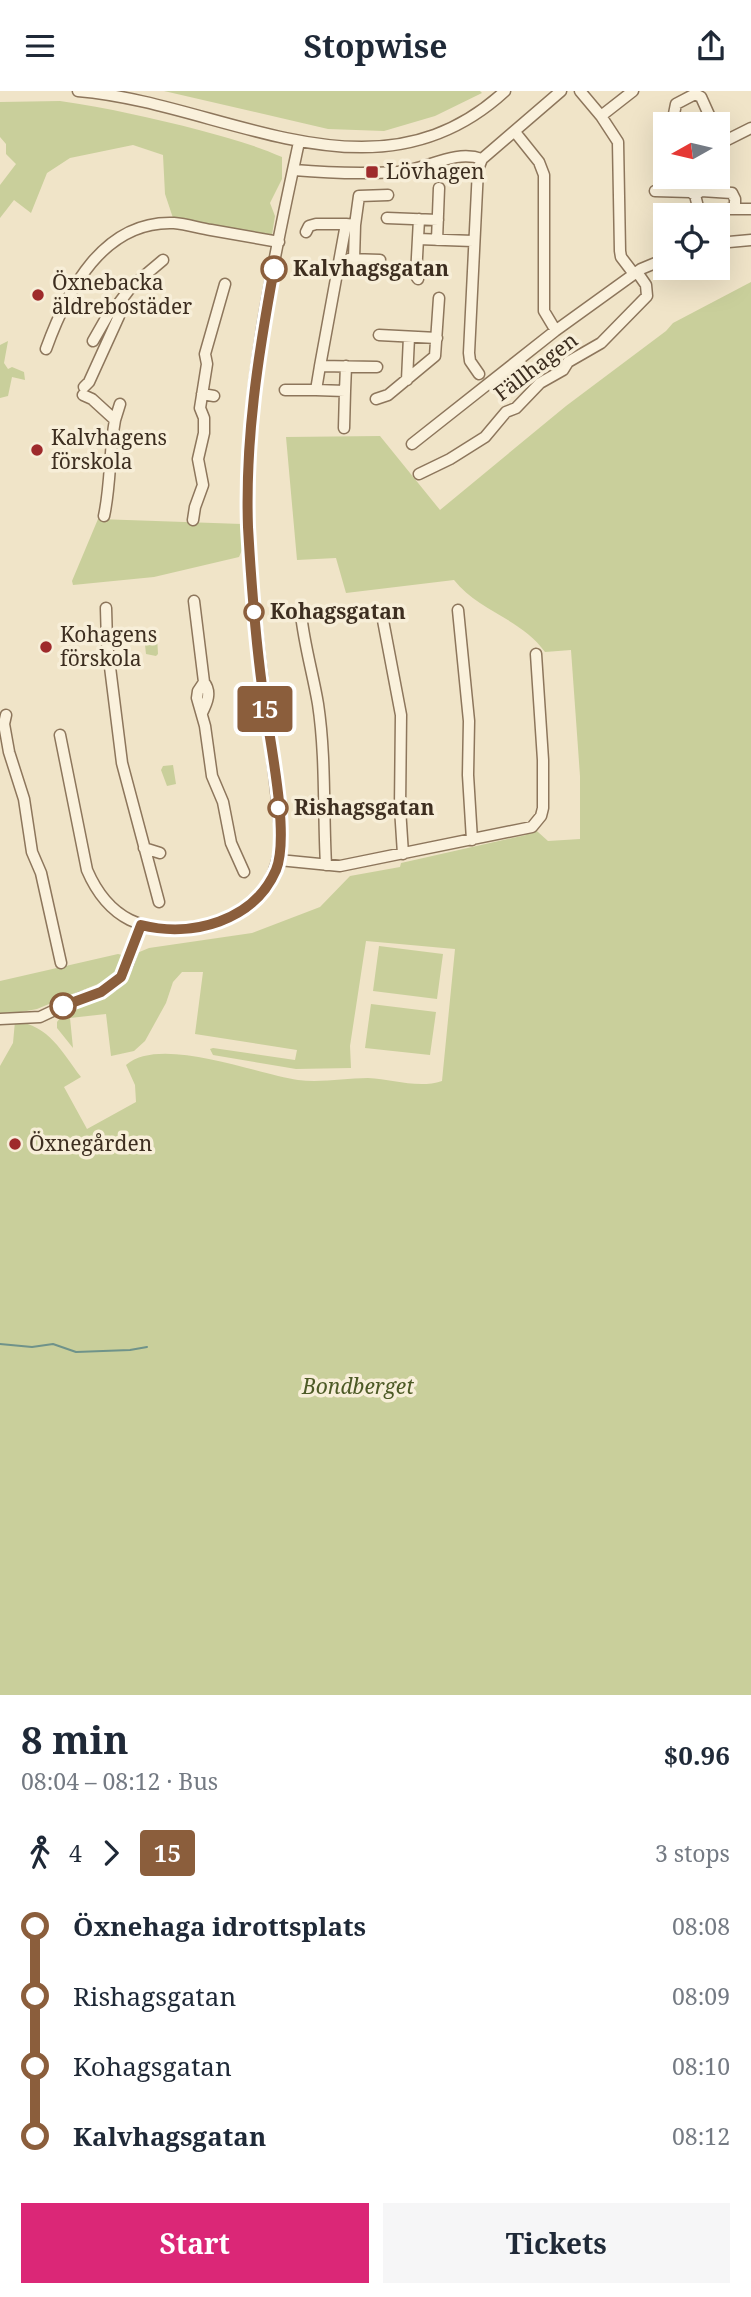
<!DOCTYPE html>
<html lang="en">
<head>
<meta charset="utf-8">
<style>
  :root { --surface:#fff; --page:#f6f6f7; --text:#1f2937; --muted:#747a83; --accent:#db2777 }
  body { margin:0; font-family:"Noto Serif",serif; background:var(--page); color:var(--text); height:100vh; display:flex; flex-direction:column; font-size:26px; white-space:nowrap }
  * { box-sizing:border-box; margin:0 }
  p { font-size:23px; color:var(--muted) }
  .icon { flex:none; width:38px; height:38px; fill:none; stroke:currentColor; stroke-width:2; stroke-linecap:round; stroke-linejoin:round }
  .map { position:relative; height:1604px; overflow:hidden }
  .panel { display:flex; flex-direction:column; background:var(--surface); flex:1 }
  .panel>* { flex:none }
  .badge { padding:0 14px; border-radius:5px; font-size:24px; line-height:46px }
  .needle { width:46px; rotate:262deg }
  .tools { position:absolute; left:653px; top:21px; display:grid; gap:14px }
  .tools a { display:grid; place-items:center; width:77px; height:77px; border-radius:0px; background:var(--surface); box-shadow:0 7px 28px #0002; font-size:35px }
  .map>.badge { position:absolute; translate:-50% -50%; box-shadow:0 0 0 4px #fff }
  .legs { display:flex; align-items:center; gap:10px; height:77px; padding:0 21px; font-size:23px }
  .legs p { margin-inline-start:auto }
  .summary { display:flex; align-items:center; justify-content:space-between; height:119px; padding:0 21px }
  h1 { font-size:38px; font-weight:700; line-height:52px }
  .action { display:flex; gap:14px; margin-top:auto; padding:14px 21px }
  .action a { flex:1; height:80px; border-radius:0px; background:var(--accent); color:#fff; font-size:28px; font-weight:700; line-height:80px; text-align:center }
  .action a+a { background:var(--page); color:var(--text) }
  ul { padding:0 21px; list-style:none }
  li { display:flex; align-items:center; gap:24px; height:70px; font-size:26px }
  li i { display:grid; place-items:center; width:10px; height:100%; margin:0 9px; background:currentColor }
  li i::after { content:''; width:18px; height:18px; margin:-9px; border:5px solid; border-radius:50%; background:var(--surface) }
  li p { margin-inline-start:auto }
  li:first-child i { background:linear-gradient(#0000 50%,currentColor 0) }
  li:last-child i { background:linear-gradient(currentColor 50%,#0000 0) }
  header { display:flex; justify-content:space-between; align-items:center; height:91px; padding:0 21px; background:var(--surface); font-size:32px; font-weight:700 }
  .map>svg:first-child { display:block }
  .green { fill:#c9cf9b }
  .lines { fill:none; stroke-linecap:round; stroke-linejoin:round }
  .stream { stroke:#6f938a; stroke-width:2 }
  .minor-casing { stroke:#8d765c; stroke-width:13 }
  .minor { stroke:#faf1dc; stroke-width:10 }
  .line-1-casing { stroke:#fff; stroke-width:16 }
  .line-1 { stroke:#8b5e3c; stroke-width:10 }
  .poi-dot { fill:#9e2a2b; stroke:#f7eed8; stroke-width:2.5 }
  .stop-1-dot { fill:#fff; stroke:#8b5e3c; stroke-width:3.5 }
  .labels { text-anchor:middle; stroke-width:7; stroke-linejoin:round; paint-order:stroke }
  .poi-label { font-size:21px; fill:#3d2e20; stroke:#f7eed8; text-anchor:start }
  .stop-label { font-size:21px; font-weight:bold; fill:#3d2e20; stroke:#f7eed8; text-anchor:start }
  .street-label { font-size:21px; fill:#3d2e20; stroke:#f7eed8 }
  .park-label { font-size:21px; font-style:italic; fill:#4d5a26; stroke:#f7eed8 }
</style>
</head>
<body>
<header><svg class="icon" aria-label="menu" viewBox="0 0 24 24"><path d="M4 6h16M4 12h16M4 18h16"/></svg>Stopwise<svg class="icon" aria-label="share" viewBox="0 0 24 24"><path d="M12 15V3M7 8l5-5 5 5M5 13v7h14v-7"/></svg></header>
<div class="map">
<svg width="751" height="1604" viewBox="0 0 751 1604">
  <rect width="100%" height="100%" fill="#f0e4c8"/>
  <!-- green -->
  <path class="green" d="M164,0h316l2,2 -47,23 -51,15 -56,-2z
    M60,10c48,7 93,17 139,29 29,8 56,15 83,27v22l-12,24 5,13 -3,19 -99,-17 -8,-24 -2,-39 -30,-10 -63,13 -23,15 -16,40 -17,-13 -14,18v-33l16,-21 -10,-10v-10l-6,-7v-35z
    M751,191v1413h-751v-629l13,-23 2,-22c35,5 46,30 66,56l-17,10 23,42 49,-27 -1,-17 -9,-20c34,-30 130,9 172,15 23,3 47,-2 70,-2 24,1 50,11 74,3l13,-132 -89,-8 -16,105 1,22 -55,1 -83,-14 -3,-6 3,-1 82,12 2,-10 -102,-16 8,-62h-21l-9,10 -7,21 -21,38 -11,10 -23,5 -5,-42 -36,4 3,30 -16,-20v-6l6,-8 35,-13 19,-15 20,-33 12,-5 103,-15 68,-26 30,-31 50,-9 1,-4 125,-28 -6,-9 9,-2 19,17 32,-2v-63l-9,-126 -26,2c-23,-33 -67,-41 -91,-72l-108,13 -10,-35 -39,2 -11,-123 94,-1 60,74 126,-104 100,-75 7,-8z
    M8,250l-4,22 4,6 4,-2 12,5 1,8 -13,-3 -4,19 -8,2v-53z
    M98,428l144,5v26l-3,7 -85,20 -81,8 -1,-4z
    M146,543l11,2 1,18 -2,2 -10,-2 -2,-18z
    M173,674l3,19 -9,2 -6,-16 2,-4z
    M379,855l64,8 -6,45 -64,-8z
    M118,863l4,1v10l-12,14 -73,30 -37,7v-35z
    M371,913l65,8 -6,43 -65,-7z"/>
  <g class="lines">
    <!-- stream -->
    <path class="stream" d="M0,1253l32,3 21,-3 23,8 54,-2 17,-3"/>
    <defs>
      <path id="minor" d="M78,0c146,12 297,120 427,0
        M580,0l21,25 17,26 2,109 1,6 13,17
        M601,25l32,-25
        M672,33l4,-20 19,-10 6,3 9,20v7
        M515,41l24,30 5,13v136l9,15
        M718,48l9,1 24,-12
        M294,79c34,3 70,4 104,2 28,-2 56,-23 84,-13
        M655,100l35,1 5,3
        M701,100l1,-14
        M700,124l-5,-20 6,-4 31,2 3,6v9
        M704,124l25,-6h22
        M387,127l51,2
        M355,134l4,-29 29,-1
        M306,141l3,-6 7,-2h30
        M418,148l55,2
        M437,149l2,-52
        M718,152l33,-3
        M349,168l31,1
        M386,178l30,1
        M418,188l-2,-3 3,-57
        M379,244l58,3
        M93,250l20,-35 6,-3
        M46,258c21,-58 57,-129 128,-126 12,1 25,5 37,7 22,4 45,8 68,12
        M320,275l26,-142 9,1 -1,35
        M346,275l-1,25 -29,-1 4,-24 57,1
        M479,283l-9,-13 -1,-8 9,-184 4,-10 79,-68
        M407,289l2,-43
        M84,296l5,-5 30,-66v-13l12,-16 32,-27
        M285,299h31
        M202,303l12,2
        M83,304l9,4 23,21c-6,32 -4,64 -11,96
        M376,308l12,-4 47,-39 4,-58
        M115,329l5,-16
        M344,337l1,-37
        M412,353l143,-113 86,-62 24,-10
        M419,383l31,-15 35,-22 21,-25 10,-4 24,-25 23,-13 5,-8 33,-19 46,-47 -1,-11 -9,-13
        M193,429l2,-13 8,-22 -5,-26 6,-26v-15l-4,-10 7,-44 -2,-10 20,-70
        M194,510l10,81 -6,9 -1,7 8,28 7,50 11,26 8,41 13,29
        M106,517l1,35 15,120 37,139
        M458,519l11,111 -1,54 4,65
        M301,523c3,30 12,60 17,90 8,53 5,107 8,161
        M382,524l19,100 -1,93 3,46
        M202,622c5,-10 10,-21 2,-31
        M6,624l-2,9 5,28 15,47 8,53 9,21 20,90
        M60,644l27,135c21,49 57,65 109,57 51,-8 80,-35 85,-88 -10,-114 -32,-226 -33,-342 -1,-119 26,-239 51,-355
        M144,757l16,5
        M279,769l61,6 192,-39 9,-11 2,-8v-48l-7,-106
        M0,928l40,-2 40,-19 21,-6 12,-7 8,-8 7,-14 13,-38"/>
    </defs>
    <!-- minor casing -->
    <use href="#minor" class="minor-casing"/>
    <!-- minor -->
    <use href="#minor" class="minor"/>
  </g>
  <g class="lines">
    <defs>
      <path id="line-1" d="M63,915l38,-14 20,-15 20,-52c51,13 113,-4 135,-55 15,-36 -9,-142 -14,-184 -7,-53 -11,-106 -14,-159 -3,-87 10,-172 26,-258"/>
    </defs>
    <!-- line-1 casing -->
    <use href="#line-1" class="line-1-casing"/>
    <!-- line-1 -->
    <use href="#line-1" class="line-1"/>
  </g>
  <!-- markers -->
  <g class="poi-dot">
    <rect x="365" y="74" width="14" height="14" rx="3.5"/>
    <circle cx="38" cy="204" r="7"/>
    <circle cx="37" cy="359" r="7"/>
    <circle cx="46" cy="556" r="7"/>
    <circle cx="15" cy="1053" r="7"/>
  </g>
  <g class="stop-1-dot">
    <circle cx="274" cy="178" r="12"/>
    <circle cx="254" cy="521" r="9"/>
    <circle cx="278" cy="717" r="9"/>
    <circle cx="63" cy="915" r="12"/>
  </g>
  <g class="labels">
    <!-- poi labels -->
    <g class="poi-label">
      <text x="386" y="88">Lövhagen</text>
      <text x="52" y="199">Öxnebacka<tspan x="52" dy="24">äldrebostäder</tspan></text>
      <text x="51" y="354">Kalvhagens<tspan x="51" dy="24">förskola</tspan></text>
      <text x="60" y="551">Kohagens<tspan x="60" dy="24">förskola</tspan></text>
      <text x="29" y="1060">Öxnegården</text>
    </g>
    <!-- stop labels -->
    <g class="stop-label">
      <text x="293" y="185">Kalvhagsgatan</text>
      <text x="270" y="528">Kohagsgatan</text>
      <text x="294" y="724">Rishagsgatan</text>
    </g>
    <!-- street labels -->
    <g class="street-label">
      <text transform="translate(536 276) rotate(-37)" y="7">Fällhagen</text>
    </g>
    <!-- park labels -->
    <g class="park-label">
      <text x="358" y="1303">Bondberget</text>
    </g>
  </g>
</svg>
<div class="tools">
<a><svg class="needle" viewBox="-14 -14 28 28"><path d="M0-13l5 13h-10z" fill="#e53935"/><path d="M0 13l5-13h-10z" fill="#747a83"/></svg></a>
<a><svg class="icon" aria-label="locate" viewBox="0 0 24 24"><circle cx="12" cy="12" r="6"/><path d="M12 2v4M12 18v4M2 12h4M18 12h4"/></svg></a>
</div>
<b class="badge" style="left:265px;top:618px;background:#8b5e3c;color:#fff">15</b>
</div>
<section class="panel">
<div class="summary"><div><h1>8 min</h1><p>08:04 – 08:12 · Bus</p></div><b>$0.96</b></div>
<div class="legs"><svg class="icon" aria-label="walk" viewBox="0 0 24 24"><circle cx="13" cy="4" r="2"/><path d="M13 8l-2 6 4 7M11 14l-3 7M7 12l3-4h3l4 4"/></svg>4<svg class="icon" aria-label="forward" viewBox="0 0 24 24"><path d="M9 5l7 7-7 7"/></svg><b class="badge" style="background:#8b5e3c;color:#fff">15</b><p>3 stops</p></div>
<ul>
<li><i style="color:#8b5e3c"></i><b>Öxnehaga idrottsplats</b><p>08:08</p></li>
<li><i style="color:#8b5e3c"></i><span>Rishagsgatan</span><p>08:09</p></li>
<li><i style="color:#8b5e3c"></i><span>Kohagsgatan</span><p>08:10</p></li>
<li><i style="color:#8b5e3c"></i><b>Kalvhagsgatan</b><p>08:12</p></li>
</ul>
<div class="action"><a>Start</a><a>Tickets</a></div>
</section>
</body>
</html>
